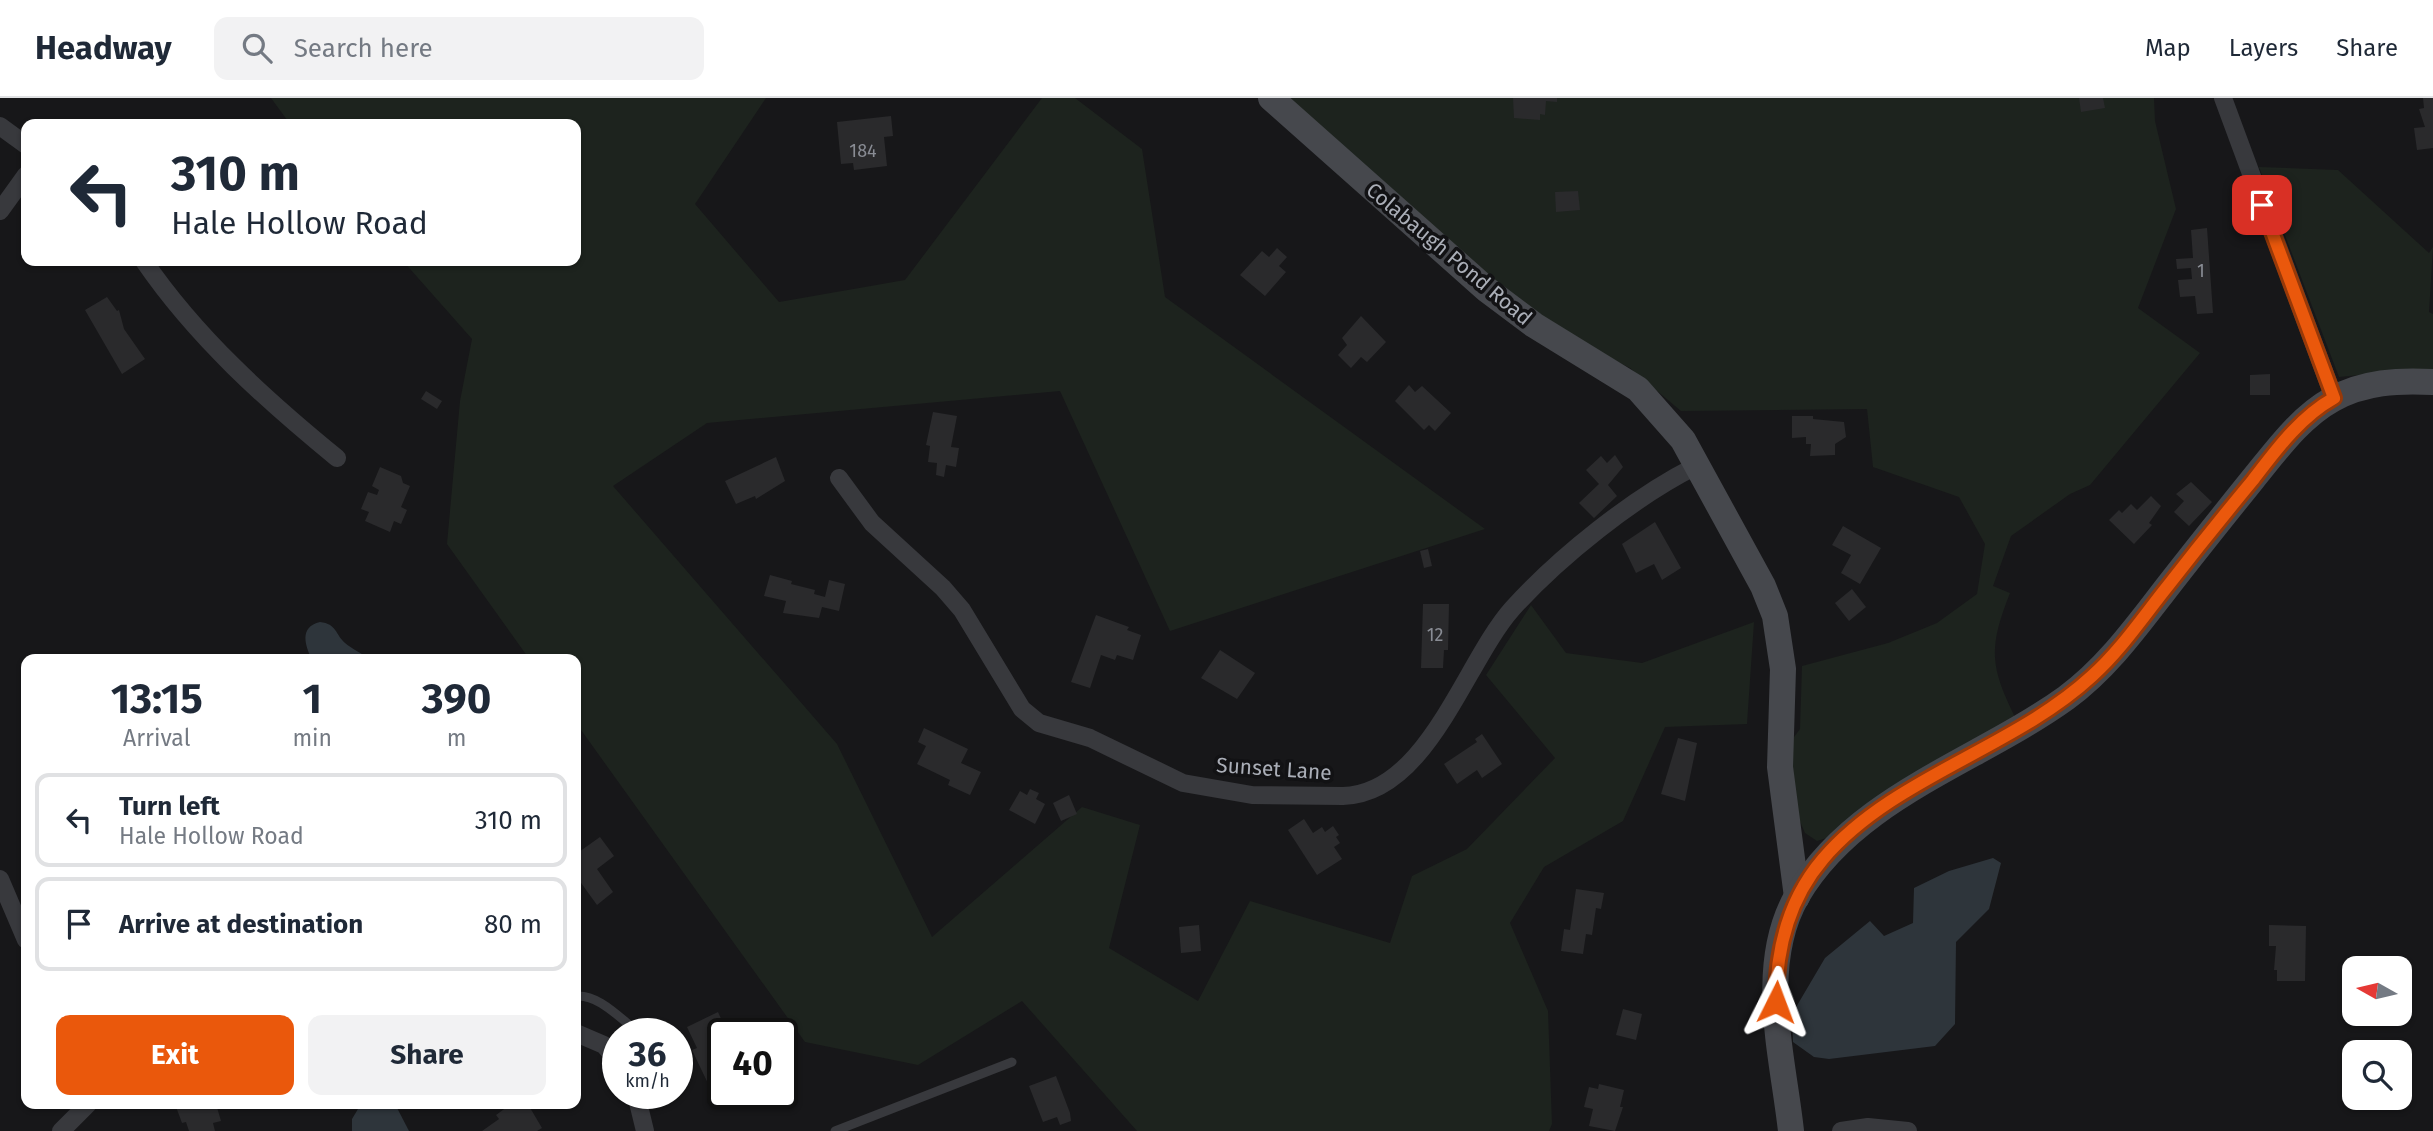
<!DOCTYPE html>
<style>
:root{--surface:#fff;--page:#f2f2f3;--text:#1f2937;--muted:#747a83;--line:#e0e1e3;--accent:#ea580c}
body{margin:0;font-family:"Fira Sans",sans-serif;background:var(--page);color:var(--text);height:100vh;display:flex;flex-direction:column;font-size:26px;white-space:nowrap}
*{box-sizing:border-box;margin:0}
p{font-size:23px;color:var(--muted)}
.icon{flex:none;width:38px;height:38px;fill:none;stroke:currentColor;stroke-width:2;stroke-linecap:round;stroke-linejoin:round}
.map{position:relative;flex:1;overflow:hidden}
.drawer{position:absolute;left:21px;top:556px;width:560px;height:455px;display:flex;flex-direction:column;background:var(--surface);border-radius:14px;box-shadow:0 2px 5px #0004}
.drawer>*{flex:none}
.top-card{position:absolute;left:21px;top:21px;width:560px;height:147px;border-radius:14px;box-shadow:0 2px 5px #0004;background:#fff;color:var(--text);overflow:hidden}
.needle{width:46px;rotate:278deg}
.buttons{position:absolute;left:2342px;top:858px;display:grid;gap:14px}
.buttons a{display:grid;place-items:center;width:70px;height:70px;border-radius:14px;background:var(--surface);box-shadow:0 2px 5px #0004;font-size:35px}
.speed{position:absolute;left:602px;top:920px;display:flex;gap:14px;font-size:35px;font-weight:700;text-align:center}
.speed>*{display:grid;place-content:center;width:91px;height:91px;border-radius:50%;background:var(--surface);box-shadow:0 2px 5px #0004;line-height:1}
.speed small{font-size:18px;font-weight:400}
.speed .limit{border:4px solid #111;border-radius:10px;background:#fff;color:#111}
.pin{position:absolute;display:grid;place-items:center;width:60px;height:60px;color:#fff;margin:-30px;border-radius:14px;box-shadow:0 4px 10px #0006}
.me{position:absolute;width:77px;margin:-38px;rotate:3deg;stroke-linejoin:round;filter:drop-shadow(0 0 5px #0008)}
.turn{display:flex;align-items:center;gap:24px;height:147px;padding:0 35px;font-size:32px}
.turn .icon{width:91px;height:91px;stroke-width:2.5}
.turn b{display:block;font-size:49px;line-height:60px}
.eta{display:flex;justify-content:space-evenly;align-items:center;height:119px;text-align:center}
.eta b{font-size:42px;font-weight:700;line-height:49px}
.primary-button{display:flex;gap:14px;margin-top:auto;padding:14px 35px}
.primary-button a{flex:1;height:80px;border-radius:14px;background:var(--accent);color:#fff;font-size:28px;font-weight:700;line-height:80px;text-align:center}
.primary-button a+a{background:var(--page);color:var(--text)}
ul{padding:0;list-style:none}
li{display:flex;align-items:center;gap:21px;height:94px;margin:0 14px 10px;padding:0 21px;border:4px solid var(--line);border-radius:14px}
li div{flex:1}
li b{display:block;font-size:26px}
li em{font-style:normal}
header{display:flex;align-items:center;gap:42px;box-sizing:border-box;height:98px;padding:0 35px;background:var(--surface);border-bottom:2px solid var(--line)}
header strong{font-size:33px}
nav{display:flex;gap:38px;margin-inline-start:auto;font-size:24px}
.search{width:490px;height:63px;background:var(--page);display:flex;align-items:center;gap:18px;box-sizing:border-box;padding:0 24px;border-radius:14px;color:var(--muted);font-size:26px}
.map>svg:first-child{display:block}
.green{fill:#1d231e}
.water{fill:#2e353b}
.building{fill:#2a2a2c}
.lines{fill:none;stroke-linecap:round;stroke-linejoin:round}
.lane{stroke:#38393d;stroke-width:9}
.street{stroke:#38393d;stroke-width:18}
.secondary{stroke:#46484d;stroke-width:26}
.route-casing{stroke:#983908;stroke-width:18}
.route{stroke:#ea580c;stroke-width:12}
.labels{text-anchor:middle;stroke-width:7;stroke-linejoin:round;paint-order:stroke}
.number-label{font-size:18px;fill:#898c94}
.street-label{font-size:21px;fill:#aaaeb7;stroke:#121214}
</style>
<header>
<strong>Headway</strong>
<div class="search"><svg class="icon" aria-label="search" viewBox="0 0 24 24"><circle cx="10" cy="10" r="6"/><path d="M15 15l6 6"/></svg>Search here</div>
<nav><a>Map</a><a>Layers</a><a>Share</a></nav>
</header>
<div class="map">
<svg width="2433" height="1033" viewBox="0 0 2433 1033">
<rect width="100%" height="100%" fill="#171719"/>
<!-- green -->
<g class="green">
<polygon points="271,0 766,0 695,106 779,204 905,182 1042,0 1075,0 1142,51 1165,199 1485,431 1170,533 1060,293 707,325 613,388 837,646 932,839 1082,709 1140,727 1109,850 1198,903 1250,803 1390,845 1412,778 1467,751 1555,660 1486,577 1531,507 1566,555 1642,565 1754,524 1747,626 1665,629 1623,723 1544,769 1510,825 1548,913 1552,1026 1549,1033 1137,1033 1022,903 918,967 805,944 576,625 576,562 530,562 447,446 460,303 472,241 403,163 576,163 576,26 290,26"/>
<path d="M1285 0H2154L2155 23 2176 111 2138 210 2200 255 2090 387 2070 396 2011 438 1993 488 2010 495C1988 551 1990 568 2016 621L1833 738 1817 743 1805 735 1796 714 1791 643 1800 631 1802 568 1888 545 1937 525 1977 496 1985 446 1959 399 1873 369 1867 311 1681 313 1630 270 1575 242 1467 162Z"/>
<polygon points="2259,69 2338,72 2429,155 2433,149 2429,214 2433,216 2433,275 2380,275 2339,279"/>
</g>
<!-- water -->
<g class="water">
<path d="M320 524C337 526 335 536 345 545 352 551 363 556 371 562H312C305 547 299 529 320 524Z"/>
<polygon points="1993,760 2001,765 1989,811 1956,844 1955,926 1935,948 1829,961 1814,959 1793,944 1792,916 1825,860 1870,823 1884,838 1913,825 1914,790 1949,773"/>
<polygon points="361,1006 395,1006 409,1033 352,1033 352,1021"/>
</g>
<!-- building -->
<g class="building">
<polygon points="1513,0 1557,0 1557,4 1546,3 1545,17 1540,16 1540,22 1514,20"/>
<polygon points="2079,0 2103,0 2105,10 2081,14"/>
<polygon points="2423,0 2433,0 2433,50 2417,52 2414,30 2425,29 2419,11 2424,10"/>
<polygon points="891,18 893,38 884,39 887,68 854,72 853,65 841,66 837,24"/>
<polygon points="1578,93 1580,112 1556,114 1555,94"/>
<polygon points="2207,130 2213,215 2197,216 2195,198 2180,199 2178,182 2192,181 2191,170 2177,171 2176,161 2193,160 2191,132"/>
<polygon points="1277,150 1287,159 1279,168 1286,174 1265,198 1240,177 1262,153 1269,159"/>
<polygon points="107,199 117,213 119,212 124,231 145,261 122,276 85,212"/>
<polygon points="1361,218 1386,244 1367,264 1361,259 1351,270 1338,257 1347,247 1342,240"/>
<polygon points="2270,276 2270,297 2250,297 2250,277"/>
<polygon points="1409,287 1415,294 1422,288 1451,315 1435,333 1429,327 1424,332 1395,303"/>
<polygon points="426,293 442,303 437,311 421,301"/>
<polygon points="933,314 957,318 951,349 959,350 956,369 946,367 944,379 936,377 937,365 928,364 930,348 926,347"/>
<polygon points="1792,318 1813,318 1813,321 1844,324 1846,339 1835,346 1835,357 1810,358 1811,346 1806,346 1806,339 1792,340"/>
<polygon points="1615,357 1623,369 1608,387 1617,398 1594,420 1579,405 1599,386 1586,372 1601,358 1607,365"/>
<polygon points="776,359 785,383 756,401 755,398 736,406 725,383"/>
<polygon points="380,369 401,378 403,385 410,388 401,409 407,412 401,426 394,423 390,434 365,423 369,414 361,411 368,394 377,397 379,392 372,388"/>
<polygon points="2191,384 2212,404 2189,428 2174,414 2184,403 2176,396"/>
<polygon points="2151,398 2161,408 2149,425 2152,427 2134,446 2109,422 2119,412 2122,415 2131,406 2137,412"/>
<polygon points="1655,424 1681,470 1662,482 1654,466 1636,475 1622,446"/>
<polygon points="1843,428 1881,450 1860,486 1841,475 1851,457 1832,447"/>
<polygon points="1428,451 1432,468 1424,470 1420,453"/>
<polygon points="770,477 792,483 791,486 815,492 814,496 825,499 829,482 845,486 839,513 822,509 819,520 783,515 786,503 764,498"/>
<polygon points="1852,491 1866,509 1849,523 1835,505"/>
<polygon points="1423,506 1449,506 1448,552 1444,552 1443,570 1421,570"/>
<polygon points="1096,517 1129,529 1127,532 1141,537 1133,562 1117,557 1115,562 1101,557 1090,590 1071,584"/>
<polygon points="1220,552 1255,575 1237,601 1201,580"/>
<polygon points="924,630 968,651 961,665 981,674 970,697 948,687 950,682 917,666 926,648 918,644"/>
<polygon points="1482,636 1502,666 1482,680 1477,672 1457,686 1444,666 1477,644 1475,641"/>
<polygon points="1678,640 1697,645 1685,703 1661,696"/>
<polygon points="1030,691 1039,695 1036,701 1045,706 1035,726 1009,712 1020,693 1027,697"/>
<polygon points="1069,697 1077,716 1061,723 1053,705"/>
<polygon points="1304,721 1313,735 1322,729 1325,734 1333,728 1339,737 1336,739 1340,745 1334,749 1342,761 1317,777 1288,732"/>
<polygon points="600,739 614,758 597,771 613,794 597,807 576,778 576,756"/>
<polygon points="1576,791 1604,795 1601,811 1596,810 1592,837 1586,836 1583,856 1561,853 1564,831 1570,832"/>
<polygon points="1199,827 1201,853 1181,855 1179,829"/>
<polygon points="2269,827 2306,828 2305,883 2277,883 2277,872 2274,872 2276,848 2269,848"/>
<polygon points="1623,911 1642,916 1636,942 1616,937"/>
<polygon points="718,914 728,936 723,936 723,991 713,996 692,952 697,950 687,929"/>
<polygon points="1056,978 1070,1015 1071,1023 1060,1027 1057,1019 1043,1024 1029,988"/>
<polygon points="1599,986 1624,992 1620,1009 1623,1009 1615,1033 1589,1028 1593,1011 1584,1009 1589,989 1598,991"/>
<polygon points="175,1006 216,1006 221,1023 213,1025 215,1033 189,1033 186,1024 182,1025"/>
<polygon points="511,1006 529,1008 542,1030 537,1033 482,1033 499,1021 496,1017"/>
</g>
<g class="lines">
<!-- lane -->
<g class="lane">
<path d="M576 898C600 896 622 923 641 936"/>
<polyline points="677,950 684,948"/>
<polyline points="835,1033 1012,964"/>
</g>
<!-- street -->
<g class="street">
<polyline points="2223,0 2334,300"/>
<polyline points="0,28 26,47"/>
<polyline points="0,113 26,77"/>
<path d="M144 163C196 239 266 302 337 360"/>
<path d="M839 380 872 425 943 490 962 512 1022 611 1039 625 1090 640 1183 685 1252 697 1343 698C1427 696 1465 564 1512 511 1559 459 1634 399 1696 368"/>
<polyline points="0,781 26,842"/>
<polyline points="576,935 604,947 618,963"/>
<polyline points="636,996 645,1033"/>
<polyline points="61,1033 88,1006"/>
<polyline points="1841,1033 1868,1029 1908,1033"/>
</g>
<!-- secondary -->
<g class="secondary">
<polyline points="1271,0 1486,191 1534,227 1638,291 1683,342 1763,488 1775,518 1783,571 1780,669 1797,799"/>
<path d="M1791 1033C1783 959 1757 868 1797 798 1855 699 1977 664 2066 600 2107 570 2137 528 2168 488 2196 452 2224 417 2253 381 2276 353 2300 319 2333 301 2364 284 2398 282 2433 284"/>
</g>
</g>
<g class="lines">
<defs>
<path id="route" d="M1776 904C1776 851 1788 802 1823 761 1893 679 2013 651 2092 578 2121 552 2143 519 2167 489 2195 453 2224 417 2253 382 2276 352 2300 319 2334 300L2262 107"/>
</defs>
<!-- route casing -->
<use href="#route" class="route-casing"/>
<!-- route -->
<use href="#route" class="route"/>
</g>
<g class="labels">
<!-- number labels -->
<g class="number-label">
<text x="863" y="59">184</text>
<text x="2201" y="179">1</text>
<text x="1435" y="543">12</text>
</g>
<!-- street labels -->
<g class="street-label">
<text transform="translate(1449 156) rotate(40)" y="7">Colabaugh Pond Road</text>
<text transform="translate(1274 671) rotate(4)" y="7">Sunset Lane</text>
</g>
</g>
</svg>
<div class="buttons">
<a><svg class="needle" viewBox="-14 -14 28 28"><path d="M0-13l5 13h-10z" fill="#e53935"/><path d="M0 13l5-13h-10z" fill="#747a83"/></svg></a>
<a><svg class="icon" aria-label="search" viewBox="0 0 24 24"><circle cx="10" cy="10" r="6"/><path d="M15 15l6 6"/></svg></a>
</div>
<div class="speed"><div>36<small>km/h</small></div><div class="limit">40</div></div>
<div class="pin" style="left:2262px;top:107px;background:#d93025"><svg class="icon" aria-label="arrive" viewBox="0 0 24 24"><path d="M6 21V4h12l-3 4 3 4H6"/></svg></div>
<svg class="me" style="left:1776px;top:904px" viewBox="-20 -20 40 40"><path d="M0-17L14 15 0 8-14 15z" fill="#ea580c" stroke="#fff" stroke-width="4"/></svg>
<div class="top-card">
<div class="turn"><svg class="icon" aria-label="left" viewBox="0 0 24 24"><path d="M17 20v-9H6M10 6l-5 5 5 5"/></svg><div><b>310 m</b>Hale Hollow Road</div></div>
</div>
<section class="drawer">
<div class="eta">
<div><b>13:15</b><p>Arrival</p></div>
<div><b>1</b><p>min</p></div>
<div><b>390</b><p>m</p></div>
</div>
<ul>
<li><svg class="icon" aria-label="left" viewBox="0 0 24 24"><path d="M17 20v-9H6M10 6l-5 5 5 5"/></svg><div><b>Turn left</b><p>Hale Hollow Road</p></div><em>310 m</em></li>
<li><svg class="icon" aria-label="arrive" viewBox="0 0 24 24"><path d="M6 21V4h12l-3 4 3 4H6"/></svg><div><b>Arrive at destination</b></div><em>80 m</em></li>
</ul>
<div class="primary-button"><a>Exit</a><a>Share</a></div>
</section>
</div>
